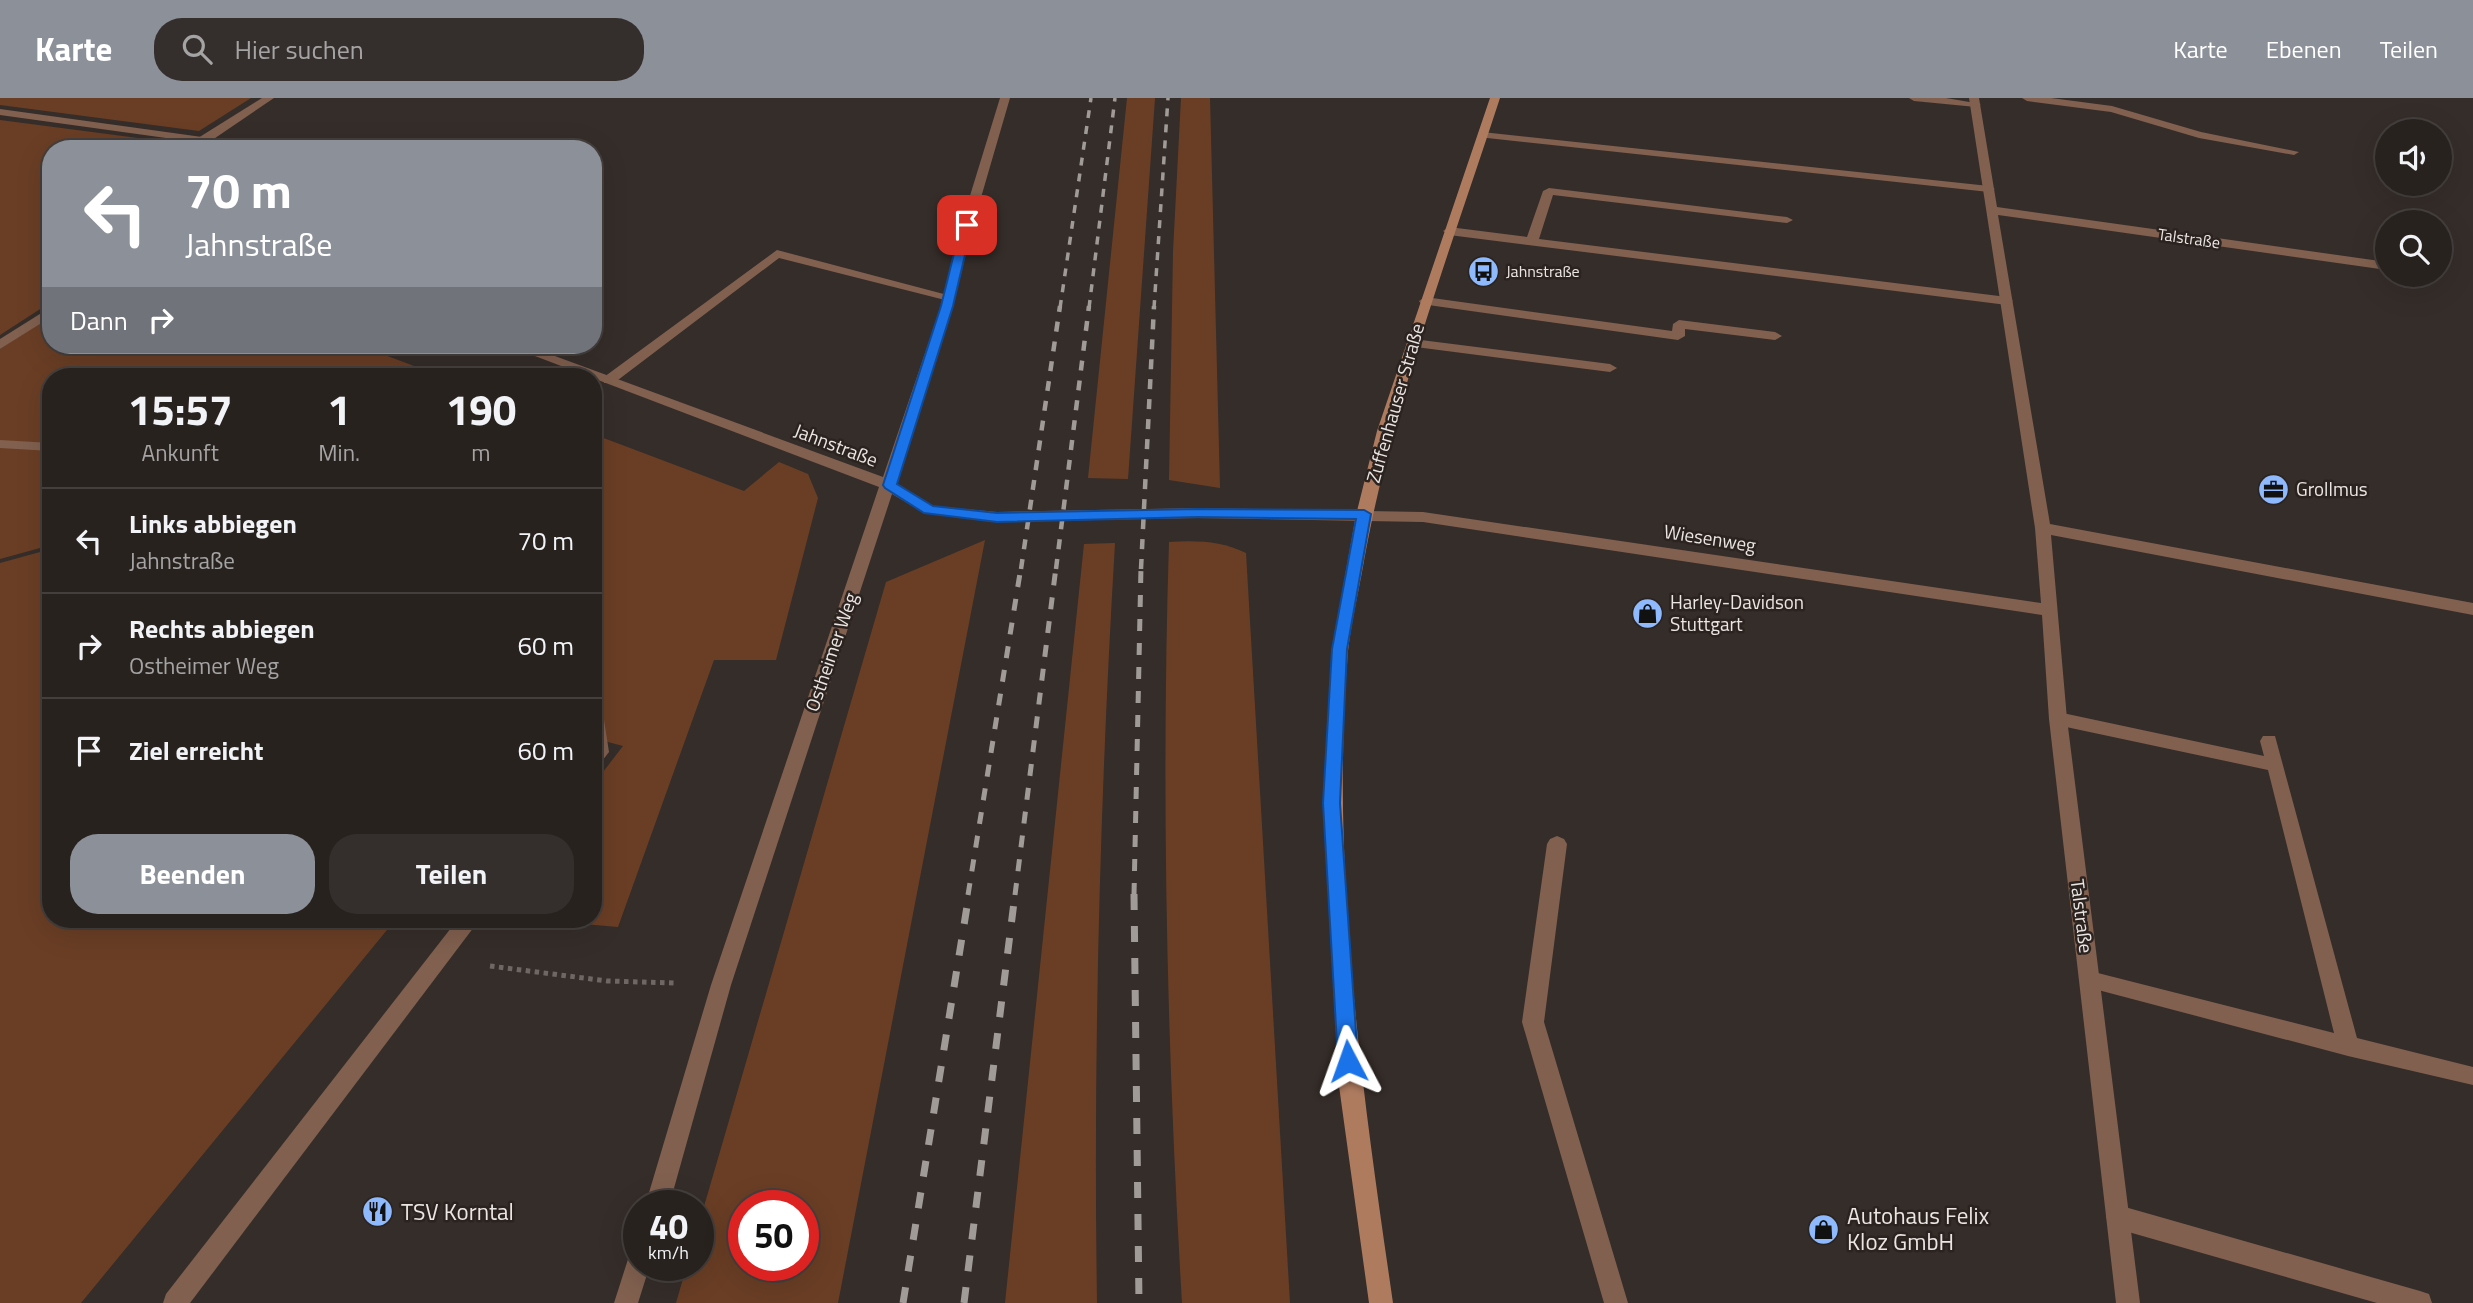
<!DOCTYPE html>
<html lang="de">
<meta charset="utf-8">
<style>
:root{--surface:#28221f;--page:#342f2c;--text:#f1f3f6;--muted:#a5a4a4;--line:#443f3d;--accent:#8c9099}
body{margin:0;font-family:"Titillium Web",sans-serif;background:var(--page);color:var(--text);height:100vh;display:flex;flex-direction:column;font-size:26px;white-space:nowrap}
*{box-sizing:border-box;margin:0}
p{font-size:23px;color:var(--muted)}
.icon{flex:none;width:38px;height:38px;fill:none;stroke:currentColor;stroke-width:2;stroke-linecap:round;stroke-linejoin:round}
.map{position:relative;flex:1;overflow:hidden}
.panel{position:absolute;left:42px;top:270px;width:560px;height:560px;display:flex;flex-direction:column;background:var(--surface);border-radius:28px;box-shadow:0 7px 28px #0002,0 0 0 2px var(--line)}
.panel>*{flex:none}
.banner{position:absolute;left:42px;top:42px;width:560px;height:214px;border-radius:28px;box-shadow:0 7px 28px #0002,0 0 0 2px var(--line);background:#8c9099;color:#fff;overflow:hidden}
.tools{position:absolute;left:2375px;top:21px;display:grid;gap:14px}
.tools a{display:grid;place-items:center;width:77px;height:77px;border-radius:50%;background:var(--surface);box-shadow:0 7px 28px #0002,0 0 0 2px var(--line);font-size:35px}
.speed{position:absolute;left:623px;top:1092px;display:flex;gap:14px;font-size:35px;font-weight:700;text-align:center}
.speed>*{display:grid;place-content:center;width:91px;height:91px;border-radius:50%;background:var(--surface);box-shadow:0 7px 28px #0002,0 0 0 2px var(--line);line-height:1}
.speed small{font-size:18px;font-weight:400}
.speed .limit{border:10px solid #d22;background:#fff;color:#111}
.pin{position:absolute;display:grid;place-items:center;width:60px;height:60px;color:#fff;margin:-30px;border-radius:14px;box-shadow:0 4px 10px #0006}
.me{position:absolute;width:77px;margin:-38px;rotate:356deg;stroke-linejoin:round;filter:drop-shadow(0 0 5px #0008)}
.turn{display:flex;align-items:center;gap:24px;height:147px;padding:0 28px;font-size:32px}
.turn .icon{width:91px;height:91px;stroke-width:2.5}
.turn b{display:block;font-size:49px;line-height:60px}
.then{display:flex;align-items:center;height:66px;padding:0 28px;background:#0003;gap:14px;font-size:26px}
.eta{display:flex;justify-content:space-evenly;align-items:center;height:119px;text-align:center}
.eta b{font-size:42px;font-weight:700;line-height:49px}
.action{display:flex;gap:14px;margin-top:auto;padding:14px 28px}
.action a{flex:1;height:80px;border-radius:28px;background:var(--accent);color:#fff;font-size:28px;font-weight:700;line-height:80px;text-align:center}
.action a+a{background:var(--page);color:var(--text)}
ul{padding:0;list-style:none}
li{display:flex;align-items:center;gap:21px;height:105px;padding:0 28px;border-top:2px solid var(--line)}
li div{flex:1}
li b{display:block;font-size:26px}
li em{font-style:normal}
header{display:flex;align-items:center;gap:42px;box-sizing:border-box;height:98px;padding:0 35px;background:var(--accent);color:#fff}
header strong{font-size:33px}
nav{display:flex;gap:38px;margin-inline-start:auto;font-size:24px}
.search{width:490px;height:63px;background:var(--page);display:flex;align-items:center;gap:18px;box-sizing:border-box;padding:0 24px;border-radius:28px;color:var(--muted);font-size:26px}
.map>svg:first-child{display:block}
.green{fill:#6a3e25;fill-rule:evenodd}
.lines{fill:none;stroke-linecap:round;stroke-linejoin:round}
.path{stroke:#6e6764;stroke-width:5;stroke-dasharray:4.5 4.5;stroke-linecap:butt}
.lane{fill:#81604f;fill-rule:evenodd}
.street{fill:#81604f;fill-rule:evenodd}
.secondary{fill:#ae7b5f;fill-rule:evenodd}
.rail-far3{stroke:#a19b98;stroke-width:3.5;stroke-dasharray:8 8;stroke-linecap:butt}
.rail-far2{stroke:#a19b98;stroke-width:4.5;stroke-dasharray:10 10;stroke-linecap:butt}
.rail-far1{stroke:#a19b98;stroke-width:5;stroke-dasharray:12 12;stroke-linecap:butt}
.rail{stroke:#a19b98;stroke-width:7;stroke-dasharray:16 16;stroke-linecap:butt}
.route{fill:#1a73e8;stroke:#114b97;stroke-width:2}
.labels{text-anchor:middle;stroke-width:5;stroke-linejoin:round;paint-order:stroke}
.far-street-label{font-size:16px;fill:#ebe5e3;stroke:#2b231f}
.far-poi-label{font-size:16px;fill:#ebe5e3;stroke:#2b231f;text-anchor:start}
.street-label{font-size:19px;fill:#ebe5e3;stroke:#2b231f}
.poi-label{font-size:19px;fill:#ebe5e3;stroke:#2b231f;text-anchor:start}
.near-poi-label{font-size:23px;fill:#ebe5e3;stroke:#2b231f;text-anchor:start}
</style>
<header>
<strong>Karte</strong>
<div class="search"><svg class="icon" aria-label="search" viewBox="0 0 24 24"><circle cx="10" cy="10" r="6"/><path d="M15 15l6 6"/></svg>Hier suchen</div>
<nav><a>Karte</a><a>Ebenen</a><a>Teilen</a></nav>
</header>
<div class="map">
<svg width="2473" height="1205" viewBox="0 0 2473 1205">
<rect width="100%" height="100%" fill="#352d29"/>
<!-- green -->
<g class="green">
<polygon points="0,0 251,0 199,33 0,7"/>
<polygon points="1127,0 1155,0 1128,381 1088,380"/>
<polygon points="1181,0 1210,0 1220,390 1169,382 1173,154"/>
<polygon points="0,22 184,46 179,51 51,51 51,204 0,237"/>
<polygon points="51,218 51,247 358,247 441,278 51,278 51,447 0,461 0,251"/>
<polygon points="593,336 744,393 779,364 808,376 818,400 776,562 714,562 618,829 527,821 593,821 593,687 623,648 593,640"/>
<path d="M985 442 838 1205H676L687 1167H698V1129L886 484ZM744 1108H803V1167H744Z"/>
<path d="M1169 444C1196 442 1222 443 1246 455L1290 1205H1182C1167 952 1161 698 1169 444Z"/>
<path d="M1115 445C1100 698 1093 951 1097 1205H1005L1084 446Z"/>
<polygon points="51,451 51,821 396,821 81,1205 0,1205 0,465"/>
</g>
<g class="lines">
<!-- path -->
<polyline class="path" points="490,868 607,883 676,885"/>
<!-- lane -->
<g class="lane">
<polygon points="1909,0 1946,0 1981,6 1976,9 1914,3"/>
<polygon points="2022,0 2051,0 2112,8 2201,34 2299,54 2294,57 2199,40 2111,14 2027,3"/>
<polygon points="0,11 202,39 207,42 202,45 0,17"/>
<polygon points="1482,34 1989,88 1995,91 1989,94 1478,39 1478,35"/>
<polygon points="1549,90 1787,119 1793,122 1787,125 1553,97 1539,141 2007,199 2013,203 2007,207 1449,137 1443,133 1449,129 1527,139 1543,93"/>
<polygon points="777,152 955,199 949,203 779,160 614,285 604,285 604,279"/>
<polygon points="1425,199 1672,233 1673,226 1679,222 1775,234 1782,238 1775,242 1685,231 1685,238 1678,242 1421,206 1419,203"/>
<polygon points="51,209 51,219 0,251 0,241"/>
<polygon points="1413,241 1610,266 1617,270 1610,274 1408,248 1408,242"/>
<polygon points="0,342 51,345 51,353 0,350"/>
<polygon points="593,603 602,609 609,654 599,667 593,669"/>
<polygon points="2058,614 2264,658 2260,643 2263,638 2275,638 2357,940 2473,969 2473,987 2348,958 2083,888 2080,882 2083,876 2090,873 2334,935 2268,672 2052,626 2049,621 2052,616"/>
<polygon points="1557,738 1564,741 1567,746 1544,924 1628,1205 1604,1205 1522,924 1547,746 1550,741"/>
<polygon points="458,821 480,821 190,1205 163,1205 166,1196"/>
<polygon points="2118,1107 2420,1193 2429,1196 2432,1205 2377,1205 2118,1131 2110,1127 2106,1119 2110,1111"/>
</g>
<!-- street -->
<g class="street">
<polygon points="262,0 274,0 199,51 188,51 198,40"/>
<polygon points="1000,0 1010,0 973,127 953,208 896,385 933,408 997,414 1198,410 1423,414 2041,505 2035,430 1969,0 1979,0 1997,109 2387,164 2387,172 1998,117 2050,426 2473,505 2473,517 2051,437 2067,621 2140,1205 2116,1205 2049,621 2042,517 1423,424 1198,420 997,424 924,415 892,396 731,887 669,1108 645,1108 711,887 879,389 506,247 525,247 883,379 941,208 961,127"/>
<polygon points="639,1152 639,1167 650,1167 638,1205 614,1205 630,1155"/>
</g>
<!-- secondary -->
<path class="secondary" d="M1490 0H1500C1449 156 1390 311 1362 474 1357 500 1351 527 1348 553 1330 769 1362 991 1393 1205H1369L1339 988 1323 705 1332 551 1356 417 1377 333Z"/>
<!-- rail-far3 -->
<g class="rail-far3">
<polyline points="1060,210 1091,0"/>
<polyline points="1089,210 1115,0"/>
<polyline points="1154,210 1168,0"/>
</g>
<!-- rail-far2 -->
<g class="rail-far2">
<polyline points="1021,471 1060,208"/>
<polyline points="1056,471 1089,208"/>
<polyline points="1141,471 1154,208"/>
</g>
<!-- rail-far1 -->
<g class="rail-far1">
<polyline points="968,797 1021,469"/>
<polyline points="1015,797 1056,469"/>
<polyline points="1134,797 1141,469"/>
</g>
<!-- rail -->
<g class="rail">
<polyline points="1134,796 1139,1205"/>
<polyline points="903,1205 969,796"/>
<polyline points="964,1205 1015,796"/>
</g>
</g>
<!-- route -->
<polygon class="route" points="967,124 972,127 953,208 897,386 933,408 997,415 1198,411 1364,412 1371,416 1347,551 1340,705 1358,963 1355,969 1348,972 1341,969 1338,963 1323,705 1332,551 1356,421 1198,419 997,424 924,415 885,390 883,387 941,208 961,127"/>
<!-- icons -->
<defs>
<symbol id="bus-disc" viewBox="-11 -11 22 22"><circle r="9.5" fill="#8eb9fd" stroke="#2b231f"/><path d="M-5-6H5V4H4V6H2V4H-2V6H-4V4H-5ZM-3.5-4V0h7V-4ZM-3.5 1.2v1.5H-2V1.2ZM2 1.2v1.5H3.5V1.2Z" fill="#111"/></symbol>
<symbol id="office-disc" viewBox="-11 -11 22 22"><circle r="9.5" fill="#8eb9fd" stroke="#2b231f"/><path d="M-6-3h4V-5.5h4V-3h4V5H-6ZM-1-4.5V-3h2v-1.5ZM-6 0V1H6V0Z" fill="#111"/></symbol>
<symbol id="shop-disc" viewBox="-11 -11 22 22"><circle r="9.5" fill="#8eb9fd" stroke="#2b231f"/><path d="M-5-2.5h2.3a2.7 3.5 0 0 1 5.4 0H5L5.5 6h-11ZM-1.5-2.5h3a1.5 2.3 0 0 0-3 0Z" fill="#111"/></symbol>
<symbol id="restaurant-disc" viewBox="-11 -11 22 22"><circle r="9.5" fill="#8eb9fd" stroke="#2b231f"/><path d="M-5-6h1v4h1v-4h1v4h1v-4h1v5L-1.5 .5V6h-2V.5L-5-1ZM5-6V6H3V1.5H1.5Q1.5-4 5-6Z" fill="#111"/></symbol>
</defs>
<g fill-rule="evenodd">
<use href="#bus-disc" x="1466" y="156" width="35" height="35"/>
<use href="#office-disc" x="2256" y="374" width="35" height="35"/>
<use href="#shop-disc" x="1630" y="498" width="35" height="35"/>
<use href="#restaurant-disc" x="360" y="1096" width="35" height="35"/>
<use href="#shop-disc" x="1806" y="1114" width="35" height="35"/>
</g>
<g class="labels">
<!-- far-street labels -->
<g class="far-street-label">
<text transform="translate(2189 140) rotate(8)" y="6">Talstraße</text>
</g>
<!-- far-poi labels -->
<g class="far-poi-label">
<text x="1506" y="179">Jahnstraße</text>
</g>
<!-- street labels -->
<g class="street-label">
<text transform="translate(1395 305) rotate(-74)" y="7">Zuffenhauser Straße</text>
<text transform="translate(836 347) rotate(21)" y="7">Jahnstraße</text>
<text transform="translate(1710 440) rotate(9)" y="7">Wiesenweg</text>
<text transform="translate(831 554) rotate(-71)" y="7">Ostheimer Weg</text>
<text transform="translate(2082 818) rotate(83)" y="7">Talstraße</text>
</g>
<!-- poi labels -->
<g class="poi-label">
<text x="2296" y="398">Grollmus</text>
<text x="1670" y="511">Harley-Davidson<tspan x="1670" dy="22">Stuttgart</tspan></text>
</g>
<!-- near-poi labels -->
<g class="near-poi-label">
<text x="401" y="1122">TSV Korntal</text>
<text x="1847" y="1126">Autohaus Felix<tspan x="1847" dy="26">Kloz GmbH</tspan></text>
</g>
</g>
</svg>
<div class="tools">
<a><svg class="icon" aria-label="sound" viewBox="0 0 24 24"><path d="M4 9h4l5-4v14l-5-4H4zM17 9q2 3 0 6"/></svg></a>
<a><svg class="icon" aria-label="search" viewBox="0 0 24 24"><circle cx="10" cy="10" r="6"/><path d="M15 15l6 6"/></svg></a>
</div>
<div class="speed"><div>40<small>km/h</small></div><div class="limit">50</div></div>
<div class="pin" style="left:967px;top:127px;background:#d93025"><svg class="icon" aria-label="arrive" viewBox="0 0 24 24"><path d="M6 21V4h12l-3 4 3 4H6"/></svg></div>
<svg class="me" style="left:1348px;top:963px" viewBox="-20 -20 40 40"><path d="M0-17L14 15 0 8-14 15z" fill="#1a73e8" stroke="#fff" stroke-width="4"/></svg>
<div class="banner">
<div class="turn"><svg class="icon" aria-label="left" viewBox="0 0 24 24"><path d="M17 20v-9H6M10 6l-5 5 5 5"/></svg><div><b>70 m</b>Jahnstraße</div></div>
<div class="then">Dann<svg class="icon" aria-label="right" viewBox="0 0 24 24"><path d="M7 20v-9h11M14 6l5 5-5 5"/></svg></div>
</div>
<section class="panel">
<div class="eta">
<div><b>15:57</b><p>Ankunft</p></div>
<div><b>1</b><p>Min.</p></div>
<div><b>190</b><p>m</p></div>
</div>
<ul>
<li><svg class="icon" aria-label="left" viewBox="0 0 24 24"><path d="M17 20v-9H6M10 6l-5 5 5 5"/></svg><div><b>Links abbiegen</b><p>Jahnstraße</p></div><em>70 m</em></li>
<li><svg class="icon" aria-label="right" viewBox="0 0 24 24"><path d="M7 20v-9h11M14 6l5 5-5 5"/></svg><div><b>Rechts abbiegen</b><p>Ostheimer Weg</p></div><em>60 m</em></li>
<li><svg class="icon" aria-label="arrive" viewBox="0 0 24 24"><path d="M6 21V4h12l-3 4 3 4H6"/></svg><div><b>Ziel erreicht</b></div><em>60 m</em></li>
</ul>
<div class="action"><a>Beenden</a><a>Teilen</a></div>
</section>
</div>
